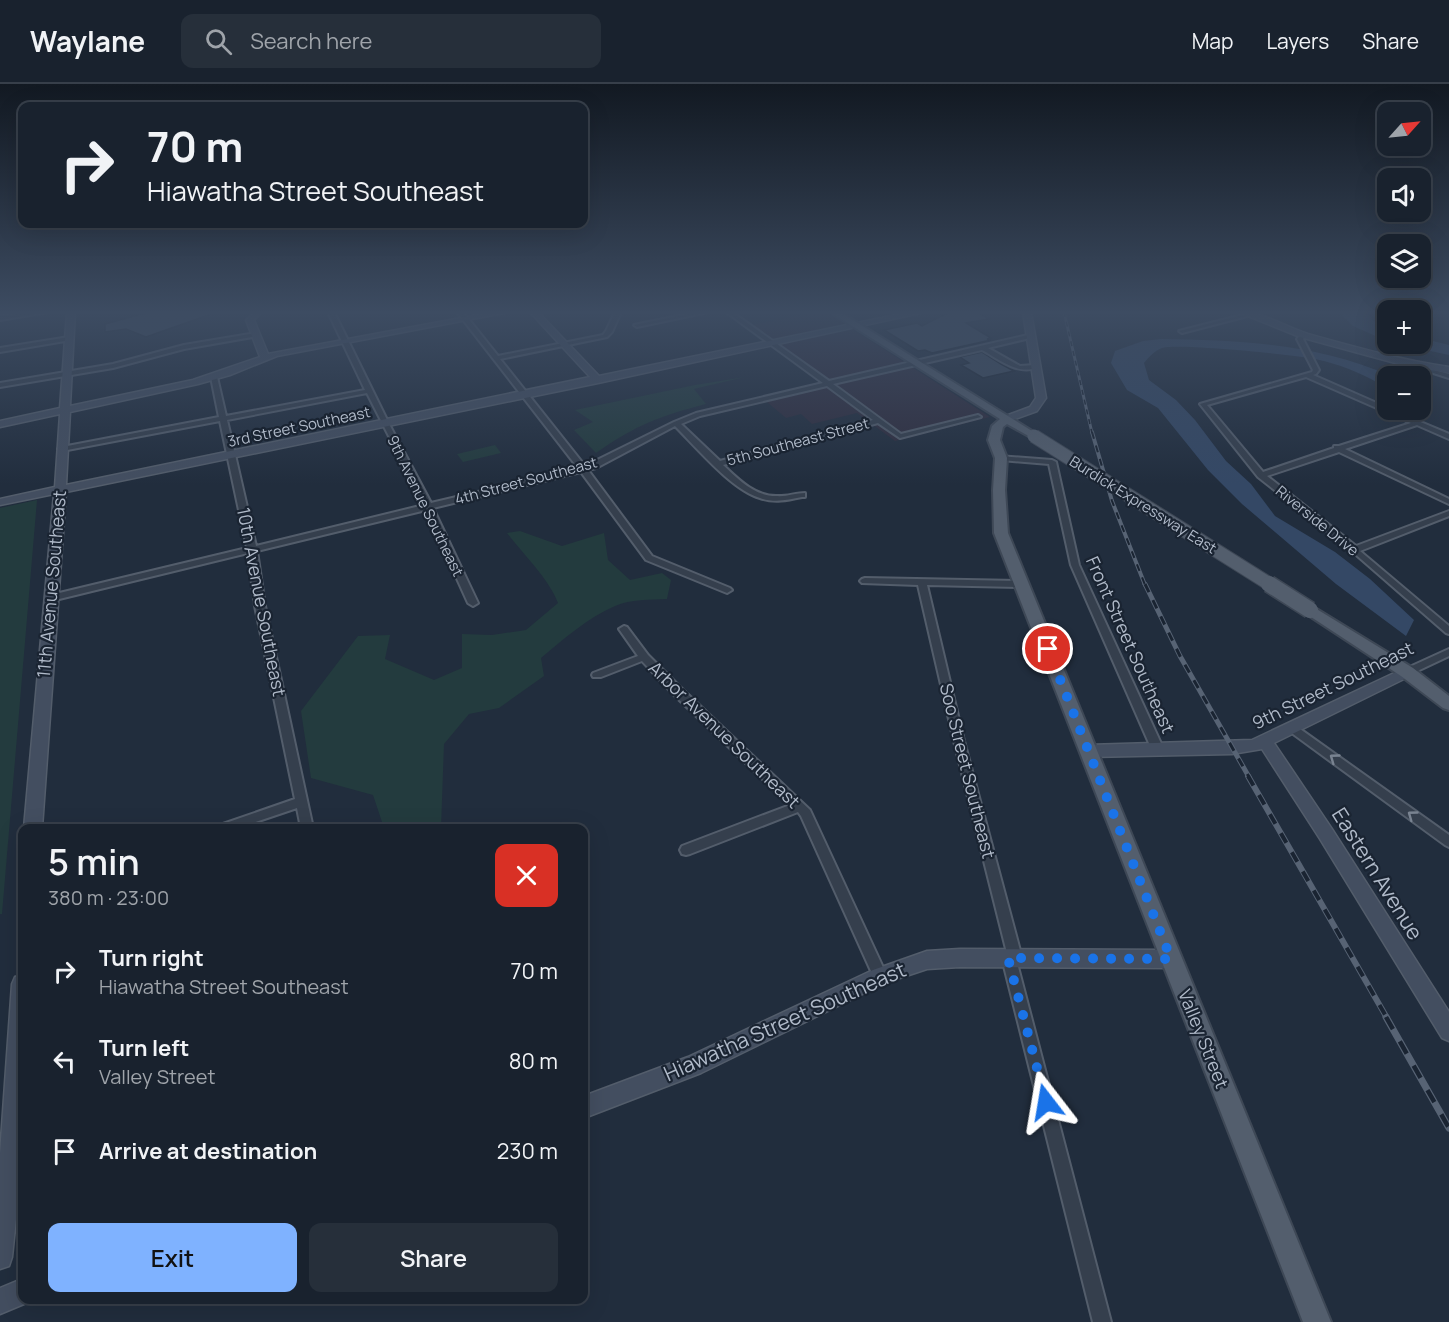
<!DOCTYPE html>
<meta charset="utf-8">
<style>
:root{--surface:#19222e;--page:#262f3a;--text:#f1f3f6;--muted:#9fa4aa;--line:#373f4a;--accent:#7fb2ff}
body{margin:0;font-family:Manrope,sans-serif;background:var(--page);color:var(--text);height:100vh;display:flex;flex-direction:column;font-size:22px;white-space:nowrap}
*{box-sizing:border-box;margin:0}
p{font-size:20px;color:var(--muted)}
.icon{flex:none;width:33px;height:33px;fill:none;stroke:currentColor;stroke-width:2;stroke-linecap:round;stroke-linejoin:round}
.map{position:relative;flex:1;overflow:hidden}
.sheet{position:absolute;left:18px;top:740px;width:570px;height:480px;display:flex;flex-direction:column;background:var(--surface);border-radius:12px;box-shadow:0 6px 24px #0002,0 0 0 2px var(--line)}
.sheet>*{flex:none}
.banner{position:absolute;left:18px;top:18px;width:570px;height:126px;border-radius:12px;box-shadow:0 6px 24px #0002,0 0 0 2px var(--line);background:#19222e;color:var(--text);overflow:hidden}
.needle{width:39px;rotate:63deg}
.controls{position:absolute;left:1377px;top:18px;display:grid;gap:12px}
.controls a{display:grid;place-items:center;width:54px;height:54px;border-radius:12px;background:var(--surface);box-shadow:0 6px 24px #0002,0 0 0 2px var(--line);font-size:30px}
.pin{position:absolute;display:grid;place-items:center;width:51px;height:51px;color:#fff;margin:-26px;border:3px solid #fff;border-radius:50%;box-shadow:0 2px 6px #0007}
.me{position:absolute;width:66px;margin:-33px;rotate:346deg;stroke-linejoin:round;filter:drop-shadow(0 0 4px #0008)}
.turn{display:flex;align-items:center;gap:21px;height:126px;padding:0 30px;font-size:27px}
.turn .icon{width:78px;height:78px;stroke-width:2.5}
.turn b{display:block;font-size:42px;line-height:51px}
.round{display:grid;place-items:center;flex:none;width:63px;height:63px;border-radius:12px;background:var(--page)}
.head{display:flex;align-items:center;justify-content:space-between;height:102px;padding:0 30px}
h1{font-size:36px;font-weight:600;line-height:45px}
.cta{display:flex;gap:12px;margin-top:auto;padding:12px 30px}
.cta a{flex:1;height:69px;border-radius:12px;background:var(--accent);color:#111;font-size:24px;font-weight:600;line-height:69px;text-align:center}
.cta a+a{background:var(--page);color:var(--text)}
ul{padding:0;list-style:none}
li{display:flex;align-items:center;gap:18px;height:90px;padding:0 30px}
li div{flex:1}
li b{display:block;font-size:22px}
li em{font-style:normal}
header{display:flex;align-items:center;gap:36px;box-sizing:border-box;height:84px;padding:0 30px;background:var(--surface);border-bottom:2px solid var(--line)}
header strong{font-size:28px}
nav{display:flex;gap:33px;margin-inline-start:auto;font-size:21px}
.search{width:420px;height:54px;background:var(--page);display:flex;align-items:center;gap:15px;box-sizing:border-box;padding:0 21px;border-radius:12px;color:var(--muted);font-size:22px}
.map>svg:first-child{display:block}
.medical{fill:#2f2d3e}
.green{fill:#233b3e}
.water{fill:#344865}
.building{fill:#3d4b5d;stroke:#1c2634;stroke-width:1.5}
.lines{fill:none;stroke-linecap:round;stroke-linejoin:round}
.street-casing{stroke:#535d6b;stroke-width:4}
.secondary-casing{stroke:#535d6b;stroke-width:3}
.primary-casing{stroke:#3e4856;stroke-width:4}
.street{fill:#353f4d;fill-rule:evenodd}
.secondary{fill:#434e60;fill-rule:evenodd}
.primary{fill:#535e6d;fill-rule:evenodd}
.rail-far4-casing{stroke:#576374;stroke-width:3}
.rail-far3-casing{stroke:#576374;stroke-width:4}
.rail-far2-casing{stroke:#576374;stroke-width:5}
.rail-far1-casing{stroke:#576374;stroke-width:6}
.rail-casing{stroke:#576374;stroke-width:7}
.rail-far4{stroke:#1a2432;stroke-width:1.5;stroke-dasharray:5;stroke-linecap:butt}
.rail-far3{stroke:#1a2432;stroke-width:2;stroke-dasharray:7;stroke-linecap:butt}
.rail-far2{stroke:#1a2432;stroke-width:3;stroke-dasharray:9;stroke-linecap:butt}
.rail-far1{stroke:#1a2432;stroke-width:4;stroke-dasharray:11;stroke-linecap:butt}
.rail{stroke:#1a2432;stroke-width:4.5;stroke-dasharray:14;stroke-linecap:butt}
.primary-bridge-far1-casing{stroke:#3e4856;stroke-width:15;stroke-linecap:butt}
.primary-bridge-casing{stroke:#3e4856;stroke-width:19;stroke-linecap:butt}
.primary-bridge-far1{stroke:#535e6d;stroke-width:13}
.primary-bridge{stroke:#535e6d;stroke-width:16}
.oneway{stroke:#798391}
.route{stroke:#1a73e8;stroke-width:10;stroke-dasharray:0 18}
.labels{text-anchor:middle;stroke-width:4.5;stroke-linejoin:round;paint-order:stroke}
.far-street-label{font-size:15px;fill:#b0bac9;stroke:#1a2432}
.street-label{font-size:18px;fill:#b0bac9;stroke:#1a2432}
.near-street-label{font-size:21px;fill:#b0bac9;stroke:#1a2432}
</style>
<header>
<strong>Waylane</strong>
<div class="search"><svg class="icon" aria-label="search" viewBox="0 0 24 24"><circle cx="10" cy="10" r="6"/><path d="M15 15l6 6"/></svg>Search here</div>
<nav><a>Map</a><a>Layers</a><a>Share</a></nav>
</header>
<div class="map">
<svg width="1449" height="1238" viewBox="0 0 1449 1238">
<rect width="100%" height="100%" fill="#212d3d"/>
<!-- medical -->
<polygon class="medical" points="817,228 826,228 990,333 895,357 857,329 812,340 801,330 786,334 767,318 835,301 752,241"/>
<!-- green -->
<g class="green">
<path d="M745 293 694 305 706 320C660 332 636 341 596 369L574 346 593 338 575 326 695 301Z"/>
<polygon points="495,361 501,369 463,378 457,370"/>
<polygon points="37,416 2,830 0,830 0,424"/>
<path d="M520 447 562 462 604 449 608 476 630 496 662 489 671 496 667 515C650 516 631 515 615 522 587 534 564 555 541 574L544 592 499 624 469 630 444 660 441 744H384L373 711 311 694 301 627 358 552 390 551 385 575 434 596 462 584V550L492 551 526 546 558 519C549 495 523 470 507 449Z"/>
</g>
<!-- water -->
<g class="water">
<polygon points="1343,228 1369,228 1367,230 1376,239 1387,244 1387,257 1353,242 1342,231"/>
<polygon points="1421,254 1449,261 1449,271 1398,260 1420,260"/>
<path d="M1161 255C1239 256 1319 260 1390 292H1388L1387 304C1367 292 1347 283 1324 277 1305 271 1175 259 1162 264 1154 267 1149 273 1144 279L1149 296 1176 316 1195 336 1226 377 1251 400 1275 432 1335 468 1370 495 1414 536 1406 552 1336 500 1242 420 1208 386 1158 324 1127 306 1111 279 1115 267 1143 257Z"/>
</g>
<!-- building -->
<g class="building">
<polygon points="149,228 214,228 214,229 146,253 126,245 105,248 105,240"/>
<polygon points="949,228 977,228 989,235 966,239 991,254 987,255 991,256 932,269 925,266 918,267 884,246 917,239 922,242"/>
<polygon points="982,268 1001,280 1014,287 983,294 961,281 969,279 960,273"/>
</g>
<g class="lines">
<defs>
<g id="street">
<polygon points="34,228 48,228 0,236 0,232"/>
<path d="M328 228H334L389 340 431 419 578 384 457 228H463L498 272 603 251 606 247 615 228H621L612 248 607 253 500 275 585 382 674 338 696 329 823 299 726 228H732L829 297 1028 251 1031 253 1030 254 988 264 1020 282 1035 281 1038 283C1018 292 999 275 982 266L833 300 901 350 978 331 981 333 900 354 878 339 723 381C738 395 754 412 776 412 786 413 795 409 805 409V413H802C788 416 774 419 760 414 732 406 697 364 675 342L596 384 588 386 652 472 730 504 732 506 727 509 646 476 581 388 433 424 478 519 473 522 468 519 426 426 257 467 265 522 313 744H301L297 724 238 744H218L220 741 295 715 255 522 248 469 51 517 46 514 51 511 247 464 220 337 62 367 58 365 62 363 219 333 211 293 214 291 217 293 226 332 365 306ZM827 302 873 336 720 377 681 340 700 332ZM367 309 424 421 256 462 227 336Z"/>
<polygon points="697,228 708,228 637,243 634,241"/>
<polygon points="1254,228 1263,228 1182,249 1179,247"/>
<polygon points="256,249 259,251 258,252 184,265 113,284 0,303 0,299 113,280 184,261"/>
<path d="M1301 250 1306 251 1303 255 1319 286 1316 290 1313 291 1388 324V326H1392L1449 350V355L1417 341 1345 365 1449 415V420L1339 368 1267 392 1356 462 1449 427V432L1360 467 1449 542V550L1446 549 1346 462 1258 393 1200 320 1312 288 1313 286 1297 255ZM1306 293 1411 339 1339 362H1334V364L1263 388 1207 321Z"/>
<polygon points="69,253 72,255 71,256 0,268 0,264"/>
<polygon points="1408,279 1449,290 1449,294 1408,281"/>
<polygon points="998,372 1052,376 1056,378 1079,481 1164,666 1162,669 1154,669 1152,666 1071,481 1049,380 1001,376 997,374"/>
<polygon points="865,494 1021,497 1026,500 1021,503 927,501 964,657 1022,874 1020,878 1017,879 1111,1238 1093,1238 1002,874 1004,870 1007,869 954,657 918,501 862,499 860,497 862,495"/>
<polygon points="624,542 627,543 648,571 680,603 810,726 887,892 885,896 880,898 875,896 801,732 798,728 690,770 686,771 682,770 680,766 682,762 790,721 672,609 642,577 601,593 593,593 592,591 593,589 638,572 619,545"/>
<polygon points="1449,565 1449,572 1411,590 1403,590 1402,588 1403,586"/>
<polygon points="1293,640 1449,751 1449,763 1445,761 1289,647 1288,644 1289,641"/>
</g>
<g id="secondary">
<polygon points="67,228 75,228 70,322 193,296 260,273 246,236 254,228 262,228 254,236 268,270 493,228 509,228 277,272 230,291 198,300 70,328 66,401 590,293 530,228 538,228 599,292 910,228 925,228 598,299 66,408 42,744 24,744 54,410 0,421 0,415 55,403 60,330 0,343 0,337 60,324"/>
<polygon points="1023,228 1031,228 1046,314 1037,327 1007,338 1003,337 1003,333 1030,323 1036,314"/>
<path d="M1238 228C1262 227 1286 243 1308 250 1355 263 1401 276 1449 283V289L1410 283 1300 253Z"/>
<polygon points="1407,583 1414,588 1412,591 1274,659 1332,745 1449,928 1449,957 1442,954 1320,755 1262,665 1232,670 1088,673 1082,671 1080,667 1082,663 1088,661 1252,656"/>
<polygon points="960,865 1171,866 1178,869 1181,875 1178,881 1171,884 960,883 927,885 885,899 701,989 584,1034 584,1012 688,973 873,886 927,867"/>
<polygon points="22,891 22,1077 12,1173 9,1182 0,1185 0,1070 12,900 15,893"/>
<polygon points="22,1195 22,1215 32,1215 31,1217 0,1230 0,1204"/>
</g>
<g id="primary">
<polygon points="830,228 840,228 1040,352 1034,355 1007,340 1003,343 1000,356 1007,374 1005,406 1008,449 1331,1238 1303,1238 994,449 993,406 995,374 988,356 992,342 1000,335"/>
<polygon points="1310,521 1413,584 1449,612 1449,626 1443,624 1401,592 1305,529 1303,526 1305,523"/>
</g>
</defs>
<!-- street casing -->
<use href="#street" class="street-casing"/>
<!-- secondary casing -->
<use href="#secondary" class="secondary-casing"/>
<!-- primary casing -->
<use href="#primary" class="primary-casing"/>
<!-- street -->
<use href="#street" class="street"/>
<!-- secondary -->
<use href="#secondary" class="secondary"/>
<!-- primary -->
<use href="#primary" class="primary"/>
<defs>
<polyline id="rail-far4" points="1064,228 1092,349"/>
<polyline id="rail-far3" points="1092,348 1112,417 1145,501"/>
<polyline id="rail-far2" points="1145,500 1180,572 1249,693"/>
<polyline id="rail-far1" points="1248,692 1387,934"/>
<polyline id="rail" points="1386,933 1449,1044"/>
</defs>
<!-- rail-far4 casing -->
<use href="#rail-far4" class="rail-far4-casing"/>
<!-- rail-far3 casing -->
<use href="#rail-far3" class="rail-far3-casing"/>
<!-- rail-far2 casing -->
<use href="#rail-far2" class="rail-far2-casing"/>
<!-- rail-far1 casing -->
<use href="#rail-far1" class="rail-far1-casing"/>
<!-- rail casing -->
<use href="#rail" class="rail-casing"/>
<!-- rail-far4 -->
<use href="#rail-far4" class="rail-far4"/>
<!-- rail-far3 -->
<use href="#rail-far3" class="rail-far3"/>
<!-- rail-far2 -->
<use href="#rail-far2" class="rail-far2"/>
<!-- rail-far1 -->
<use href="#rail-far1" class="rail-far1"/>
<!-- rail -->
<use href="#rail" class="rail"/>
<defs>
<polyline id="primary-bridge-far1" points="1034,352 1271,501"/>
<polyline id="primary-bridge" points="1269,500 1310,526"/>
</defs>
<!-- primary-bridge-far1 casing -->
<use href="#primary-bridge-far1" class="primary-bridge-far1-casing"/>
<!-- primary-bridge casing -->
<use href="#primary-bridge" class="primary-bridge-casing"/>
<!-- primary-bridge-far1 -->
<use href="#primary-bridge-far1" class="primary-bridge-far1"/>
<!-- primary-bridge -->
<use href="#primary-bridge" class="primary-bridge"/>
</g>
<!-- one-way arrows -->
<defs><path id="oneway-chevron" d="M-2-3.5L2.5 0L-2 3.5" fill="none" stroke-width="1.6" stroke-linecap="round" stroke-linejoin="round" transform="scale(1.5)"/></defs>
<g class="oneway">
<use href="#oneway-chevron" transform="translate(1334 674) rotate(-144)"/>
<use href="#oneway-chevron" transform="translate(1412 731) rotate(-144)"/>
</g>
<!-- sky -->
<linearGradient id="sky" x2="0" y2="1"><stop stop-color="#121922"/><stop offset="0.57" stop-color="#3d4c62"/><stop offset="1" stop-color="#3d4c62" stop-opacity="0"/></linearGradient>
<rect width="1449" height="401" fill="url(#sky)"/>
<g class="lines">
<!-- route -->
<polyline class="route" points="1046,1018 1008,874 1171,875 1048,565"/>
</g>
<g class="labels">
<!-- far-street labels -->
<g class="far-street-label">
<text transform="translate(299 343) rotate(-12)" y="5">3rd Street Southeast</text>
<text transform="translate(798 358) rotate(-15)" y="5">5th Southeast Street</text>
<text transform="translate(526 397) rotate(-15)" y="5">4th Street Southeast</text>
<text transform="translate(1143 421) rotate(32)" y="5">Burdick Expressway East</text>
<text transform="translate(425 422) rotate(64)" y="5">9th Avenue Southeast</text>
<text transform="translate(1317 437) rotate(39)" y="5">Riverside Drive</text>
</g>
<!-- street labels -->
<g class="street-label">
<text transform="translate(52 500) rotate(-85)" y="6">11th Avenue Southeast</text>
<text transform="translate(261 518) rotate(79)" y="6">10th Avenue Southeast</text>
<text transform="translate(1130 561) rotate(66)" y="6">Front Street Southeast</text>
<text transform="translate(1333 602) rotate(-26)" y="6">9th Street Southeast</text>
<text transform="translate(724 651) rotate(44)" y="6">Arbor Avenue Southeast</text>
<text transform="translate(967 687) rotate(76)" y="6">Soo Street Southeast</text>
<text transform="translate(1203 955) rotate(68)" y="6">Valley Street</text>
</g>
<!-- near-street labels -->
<g class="near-street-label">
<text transform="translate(1377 790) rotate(58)" y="7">Eastern Avenue</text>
<text transform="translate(785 938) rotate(-24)" y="7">Hiawatha Street Southeast</text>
</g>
</g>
</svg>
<div class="controls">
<a><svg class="needle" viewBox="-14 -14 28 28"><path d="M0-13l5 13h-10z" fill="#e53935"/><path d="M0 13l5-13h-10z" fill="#9fa4aa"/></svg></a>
<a><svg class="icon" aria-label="sound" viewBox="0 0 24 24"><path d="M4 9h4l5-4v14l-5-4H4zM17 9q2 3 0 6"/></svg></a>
<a><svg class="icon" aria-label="layers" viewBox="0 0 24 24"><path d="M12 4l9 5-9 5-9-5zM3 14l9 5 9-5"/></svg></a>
<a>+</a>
<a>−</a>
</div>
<div class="pin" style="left:1048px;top:565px;background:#d93025"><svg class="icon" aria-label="arrive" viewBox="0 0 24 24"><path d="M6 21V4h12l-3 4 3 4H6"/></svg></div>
<svg class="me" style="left:1046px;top:1018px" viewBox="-20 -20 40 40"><path d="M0-17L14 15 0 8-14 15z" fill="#1a73e8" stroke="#fff" stroke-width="4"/></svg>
<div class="banner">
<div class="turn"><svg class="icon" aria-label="right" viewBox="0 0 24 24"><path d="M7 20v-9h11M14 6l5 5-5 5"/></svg><div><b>70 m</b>Hiawatha Street Southeast</div></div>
</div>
<section class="sheet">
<div class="head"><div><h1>5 min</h1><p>380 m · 23:00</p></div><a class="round" style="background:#d93025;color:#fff"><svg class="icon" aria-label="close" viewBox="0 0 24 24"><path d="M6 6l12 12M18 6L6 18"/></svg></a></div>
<ul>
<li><svg class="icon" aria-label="right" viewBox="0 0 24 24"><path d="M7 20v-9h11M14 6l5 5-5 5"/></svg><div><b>Turn right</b><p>Hiawatha Street Southeast</p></div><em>70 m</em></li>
<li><svg class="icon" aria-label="left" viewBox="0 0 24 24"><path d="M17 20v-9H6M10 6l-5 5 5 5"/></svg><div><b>Turn left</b><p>Valley Street</p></div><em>80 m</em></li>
<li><svg class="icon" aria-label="arrive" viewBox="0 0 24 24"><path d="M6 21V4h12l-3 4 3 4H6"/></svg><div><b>Arrive at destination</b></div><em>230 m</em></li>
</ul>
<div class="cta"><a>Exit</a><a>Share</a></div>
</section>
</div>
